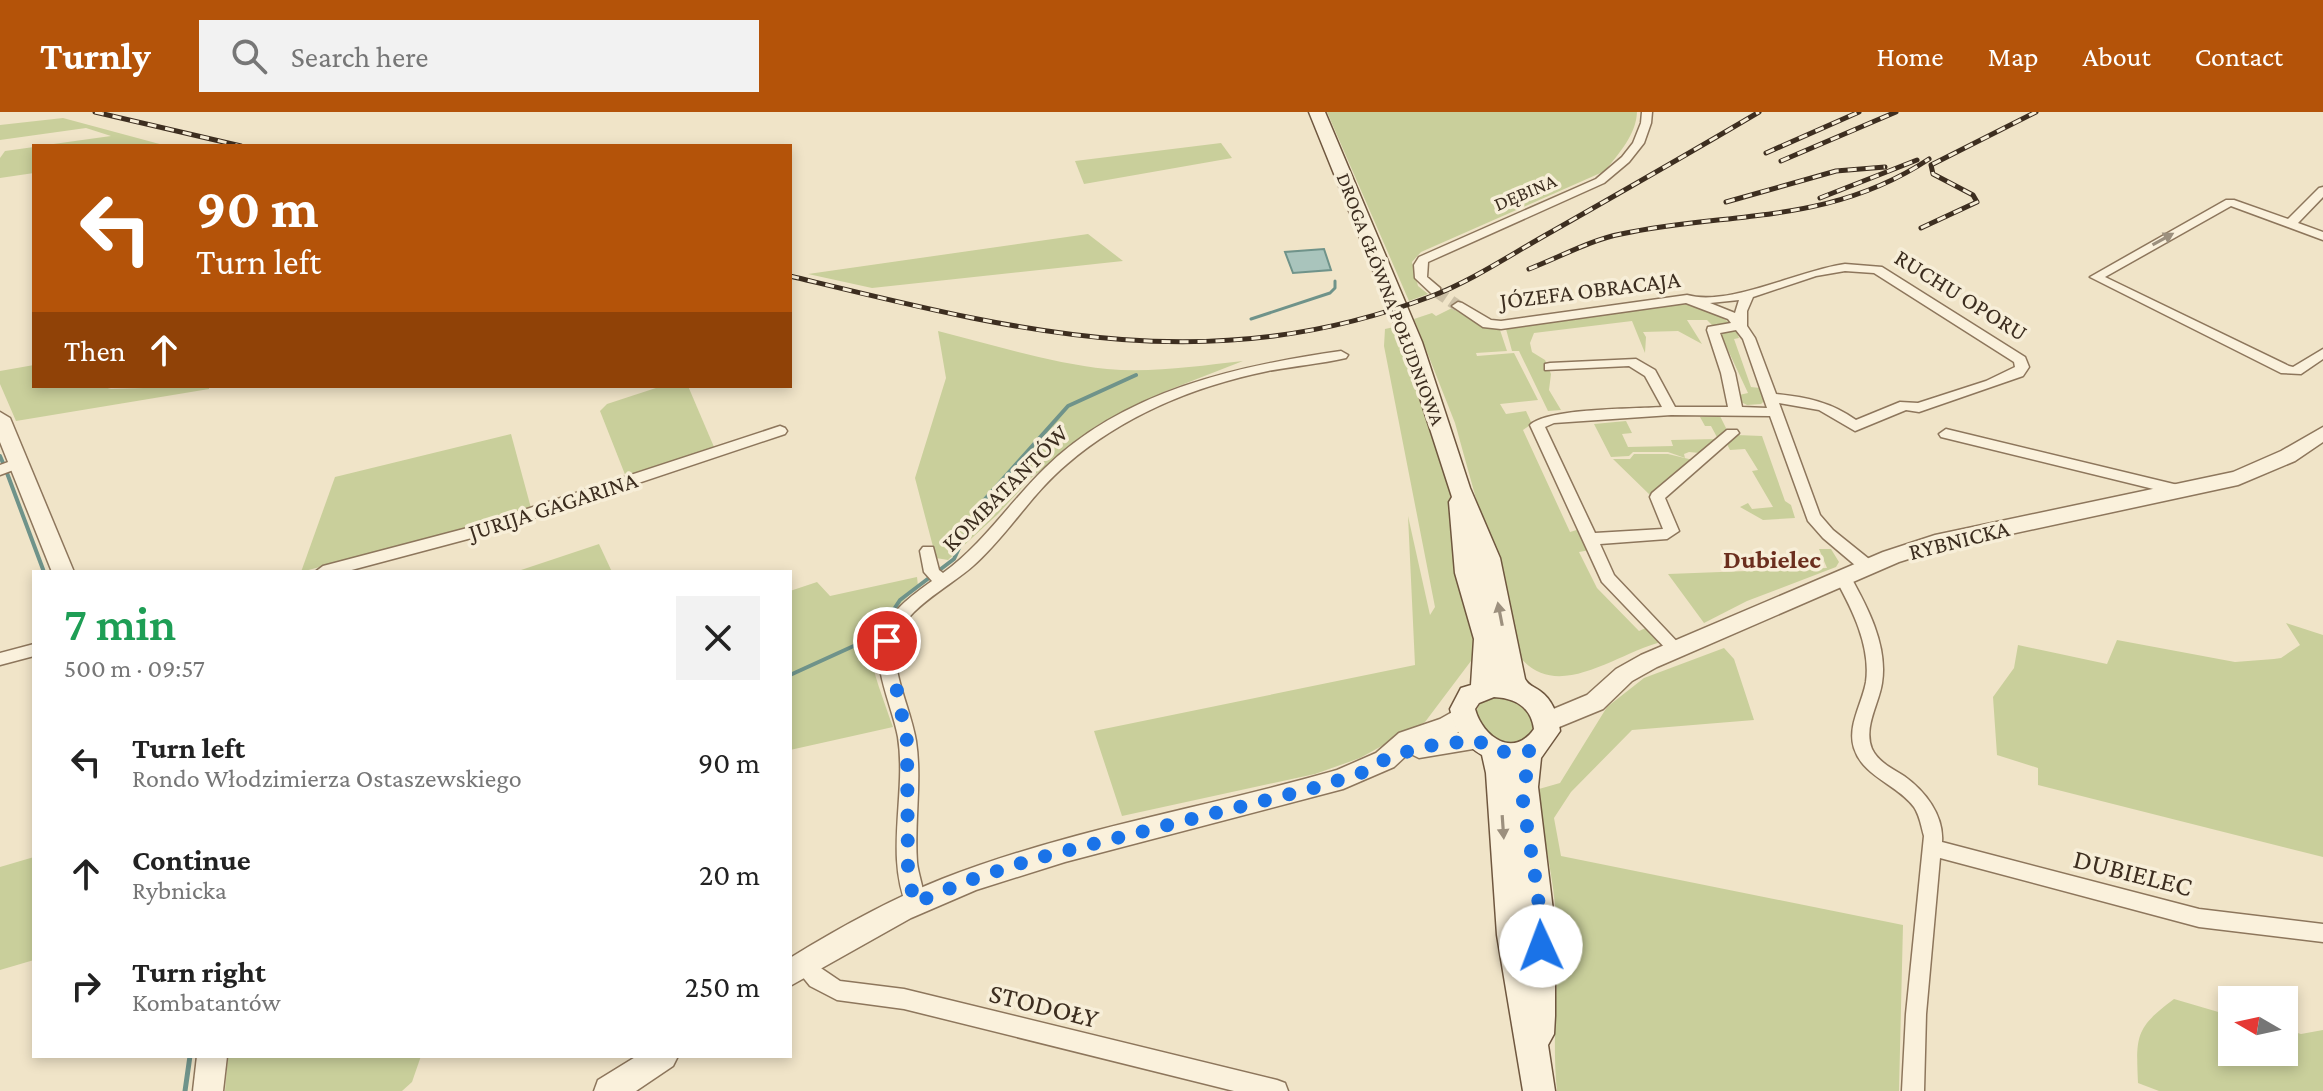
<!DOCTYPE html>
<meta charset="utf-8">
<style>
:root{--surface:#fff;--page:#f2f2f2;--text:#222;--muted:#767676;--accent:#b45309}
body{margin:0;font-family:"Crimson Pro",serif;background:var(--page);color:var(--text);height:100vh;display:flex;flex-direction:column;font-size:30px;white-space:nowrap}
*{box-sizing:border-box;margin:0}
p{font-size:26px;color:var(--muted)}
.icon{flex:none;width:44px;height:44px;fill:none;stroke:currentColor;stroke-width:2;stroke-linecap:round;stroke-linejoin:round}
.map{position:relative;flex:1;overflow:hidden}
.details{position:absolute;left:32px;top:458px;width:760px;height:488px;display:flex;flex-direction:column;background:var(--surface);border-radius:0px;box-shadow:0 4px 12px #0003}
.details>*{flex:none}
.guide{position:absolute;left:32px;top:32px;width:760px;height:244px;border-radius:0px;box-shadow:0 4px 12px #0003;background:#b45309;color:#fff;overflow:hidden}
.needle{width:52px;rotate:279deg}
.fabs{position:absolute;left:2218px;top:874px;display:grid;gap:16px}
.fabs a{display:grid;place-items:center;width:80px;height:80px;border-radius:0px;background:var(--surface);box-shadow:0 4px 12px #0003;font-size:40px}
.pin{position:absolute;display:grid;place-items:center;width:68px;height:68px;color:#fff;margin:-34px;border:4px solid #fff;border-radius:50%;box-shadow:0 2px 8px #0007}
.me{position:absolute;width:88px;margin:-44px;rotate:358deg;stroke-linejoin:round;filter:drop-shadow(0 0 6px #0008)}
.turn{display:flex;align-items:center;gap:28px;height:168px;padding:0 32px;font-size:36px}
.turn .icon{width:104px;height:104px;stroke-width:2.5}
.turn b{display:block;font-size:56px;line-height:68px}
.then{display:flex;align-items:center;height:76px;padding:0 32px;background:#0003;gap:16px;font-size:30px}
.round{display:grid;place-items:center;flex:none;width:84px;height:84px;border-radius:0px;background:var(--page)}
.head{display:flex;align-items:center;justify-content:space-between;height:136px;padding:0 32px}
h1{font-size:48px;font-weight:600;line-height:60px;color:#1e9e55}
ul{padding:0;list-style:none}
li{display:flex;align-items:center;gap:24px;height:112px;padding:0 32px}
li div{flex:1}
li b{display:block;font-size:30px}
li em{font-style:normal}
header{display:flex;align-items:center;gap:48px;box-sizing:border-box;height:112px;padding:0 40px;background:var(--accent);color:#fff}
header strong{font-size:38px}
nav{display:flex;gap:44px;margin-inline-start:auto;font-size:28px}
.search{width:560px;height:72px;background:var(--page);display:flex;align-items:center;gap:20px;box-sizing:border-box;padding:0 28px;border-radius:0px;color:var(--muted);font-size:30px}
.map>svg:first-child{display:block}
.green{fill:#c9cf9b}
.water{fill:#a9c4bc;stroke:#6f938a;stroke-width:2}
.lines{fill:none;stroke-linecap:round;stroke-linejoin:round}
.stream-far2{stroke:#6f938a;stroke-width:3}
.stream-far1{stroke:#6f938a;stroke-width:4}
.stream{stroke:#6f938a;stroke-width:5}
.minor-tunnel{stroke:#ccc0a6;stroke-width:12;stroke-dasharray:12 6;stroke-linecap:butt}
.minor-casing{stroke:#8d765c;stroke-width:3}
.tertiary-casing{stroke:#8d765c;stroke-width:3}
.secondary-casing{stroke:#6f573f;stroke-width:3}
.minor{fill:#faf1dc;fill-rule:evenodd}
.tertiary{fill:#faf1dc;fill-rule:evenodd}
.secondary{fill:#faf1dc;fill-rule:evenodd}
.rail-casing{stroke:#3d2e20;stroke-width:5}
.rail{stroke:#f7eed8;stroke-width:3;stroke-dasharray:9;stroke-linecap:butt}
.oneway{fill:#9c907e}
.route{stroke:#1a73e8;stroke-width:14;stroke-dasharray:0 25.2}
.labels{text-anchor:middle;stroke-width:7;stroke-linejoin:round;paint-order:stroke}
.far-street-label{font-size:20px;fill:#3d2e20;stroke:#f7eed8}
.street-label{font-size:24px;fill:#3d2e20;stroke:#f7eed8}
.neighbourhood-label{font-size:26px;font-weight:bold;fill:#6b2e1e;stroke:#f7eed8}
.near-street-label{font-size:28px;fill:#3d2e20;stroke:#f7eed8}
</style>
<header>
<strong>Turnly</strong>
<div class="search"><svg class="icon" aria-label="search" viewBox="0 0 24 24"><circle cx="10" cy="10" r="6"/><path d="M15 15l6 6"/></svg>Search here</div>
<nav><a>Home</a><a>Map</a><a>About</a><a>Contact</a></nav>
</header>
<div class="map">
<svg width="2323" height="979" viewBox="0 0 2323 979">
<rect width="100%" height="100%" fill="#f0e4c8"/>
<!-- green -->
<g class="green">
<path d="M1327 0H1637C1636 23 1619 41 1605 59L1421 140 1412 150 1418 174 1428 182 1409 189Z"/>
<polygon points="63,6 167,34 39,34 111,24 86,16 0,28 0,13"/>
<polygon points="1221,31 1232,46 1084,72 1075,49"/>
<polygon points="34,35 34,61 0,66 0,46 5,39"/>
<polygon points="1088,122 1123,149 872,176 808,162"/>
<path d="M1675 192C1697 192 1713 199 1730 211L1713 214 1707 208H1687L1702 232 1678 219 1643 220 1646 225 1645 241 1632 209 1534 221 1530 231 1532 240 1545 248 1551 262 1549 278 1561 298 1548 299 1519 239H1512L1506 217Z"/>
<path d="M1452 196 1481 214 1500 218 1507 239 1476 241 1477 244 1514 241 1538 288 1500 292 1506 302 1526 299 1532 312 1523 318 1570 420 1580 417 1590 438 1579 440 1597 476 1639 519 1648 515 1661 530C1617 541 1557 591 1520 545L1455 311 1414 207 1432 201 1436 204Z"/>
<polygon points="1394,215 1420,275 1446,350 1481,531 1474,545 1425,610 1360,646 1315,662 1122,704 1094,619 1415,553 1408,404 1430,503 1435,495 1384,234 1385,217"/>
<polygon points="1735,216 1739,226 1734,227 1751,275 1760,276 1764,289 1761,292 1747,293 1741,290 1739,283 1748,281 1720,221"/>
<path d="M938 219C994 233 1050 251 1107 257 1152 261 1198 254 1243 249L1166 279 1101 311 1031 366 998 402 948 448 936 446 915 366 946 266Z"/>
<polygon points="34,253 34,274 101,274 111,277 209,274 209,277 16,309 0,272 0,259"/>
<polygon points="662,274 688,274 714,335 626,365 600,299 607,292"/>
<polygon points="1720,304 1728,320 1700,341 1689,340 1684,342 1685,346 1668,340 1633,340 1629,344 1611,345 1594,312 1626,309 1632,321 1622,322 1628,335 1673,334 1671,328 1718,327 1711,314 1705,314 1700,305"/>
<polygon points="511,322 531,396 477,413 301,460 335,365"/>
<polygon points="1736,323 1762,324 1785,389 1791,393 1795,406 1763,408 1740,395 1748,391 1752,397 1773,395 1752,359 1758,358 1745,337 1730,338 1727,332"/>
<polygon points="1634,342 1668,342 1693,348 1650,383 1613,347 1630,347"/>
<polygon points="599,432 612,460 515,460"/>
<polygon points="1819,437 1831,437 1839,450 1836,455 1747,489 1704,511 1668,462 1827,456"/>
<path d="M917 465 918 474C856 535 867 538 893 615L790 638V479L817 470 830 484Z"/>
<polygon points="2286,511 2323,523 2323,745 2038,673 2038,656 1997,643 1993,585 2014,556 2018,533 2107,552 2117,528 2235,550 2274,547 2281,546 2300,533"/>
<path d="M1724 536 1734 547 1754 608 1632 618 1571 680 1554 706 1561 744 1903 813 1899 979H1557C1551 921 1560 864 1556 806 1554 763 1541 721 1539 677L1560 671 1607 595 1644 566Z"/>
<path d="M1496 583 1517 586 1536 607 1534 623C1509 638 1496 629 1476 612 1475 593 1479 590 1496 583Z"/>
<polygon points="34,745 34,848 0,858 0,755"/>
<path d="M2174 887 2232 904V940H2284V917L2301 922 2323 918V979H2159L2138 971C2136 924 2135 916 2174 887Z"/>
<polygon points="228,944 421,944 412,970 402,979 225,979"/>
</g>
<!-- water -->
<polygon class="water" points="1324,137 1331,158 1293,161 1285,140"/>
<g class="lines">
<!-- stream-far2 -->
<polyline class="stream-far2" points="1251,207 1330,181 1335,176 1335,169"/>
<!-- stream-far1 -->
<g class="stream-far1">
<polyline points="0,344 3,351"/>
<polyline points="7,361 44,460"/>
<polyline points="790,563 869,527 883,514 900,488 954,447 978,395 1068,294 1136,263"/>
</g>
<!-- stream -->
<polyline class="stream" points="185,979 190,944"/>
<!-- minor-tunnel -->
<polyline class="minor-tunnel" points="1436,179 1458,194"/>
<defs>
<g id="minor">
<polygon points="1642,0 1652,0 1651,11 1644,31 1629,50 1604,71 1428,150 1427,165 1440,176 1440,182 1432,182 1415,166 1414,153 1419,145 1596,67 1622,45 1633,31 1641,11"/>
<polygon points="2323,75 2323,85 2298,111 2323,120 2323,128 2231,94 2105,165 2289,254 2293,255 2323,237 2323,247 2301,262 2281,261 2090,165 2226,88 2234,88 2288,107 2319,76"/>
<path d="M1845 152 1882 155 2025 245 2029 255 2023 264 1919 300 1906 298 1855 319 1819 298 1779 291 1820 403 1833 418 1874 451 1876 455 1868 461 1862 459 1823 426 1808 409 1770 304 1671 303 1554 311 1545 315 1595 421 1663 417 1650 385 1652 381 1727 318H1737L1739 321 1665 386 1679 419 1667 427 1600 432 1614 463 1684 537 1682 541H1670L1602 470 1530 313C1548 296 1633 297 1662 295L1645 264 1629 254 1545 258V252L1550 251 1636 247 1655 258 1675 295H1728L1721 261 1707 218 1708 215 1731 211 1728 207 1686 191 1501 217 1483 215 1452 194 1458 190 1462 191 1491 208 1501 209 1687 183C1729 195 1800 158 1845 152ZM1845 159 1874 161 2014 250 2015 255 1986 269 1918 291 1900 290 1856 308C1831 290 1806 285 1776 282L1755 226 1747 214V199L1753 185 1816 164ZM1739 188 1735 201 1710 191ZM1736 218 1743 227 1767 296 1742 295 1735 261 1720 221Z"/>
<path d="M1341 239 1348 243 1346 246C1320 252 1294 254 1268 259 1195 274 1124 303 1067 352 1031 382 1008 423 973 454 950 475 897 500 895 535 894 567 911 598 916 629 922 669 914 710 917 750 918 764 928 785 922 797L915 800 908 797C884 744 907 681 898 625 893 597 873 556 880 528 886 502 911 484 932 469L924 460 920 439 923 435H933L939 458 943 461C983 432 1010 390 1045 356 1124 279 1236 254 1341 239Z"/>
<polygon points="780,314 785,316 787,319 785,322 483,423 344,460 315,460 323,454 475,414"/>
<polygon points="1946,317 2182,374 2189,379 2182,384 1941,325 1939,322"/>
<polygon points="19,346 26,351 24,354 0,363 0,353"/>
<path d="M1843 460 1849 462C1867 494 1888 533 1882 571 1879 592 1863 615 1872 637 1878 650 1893 657 1904 664 1925 679 1944 703 1942 730L2199 797 2323 812V830L2199 815 1940 746 1926 902 1924 979H1902L1906 902 1924 724C1921 714 1920 704 1914 695 1897 672 1863 665 1854 636 1847 614 1862 592 1866 570 1871 534 1852 497 1835 466Z"/>
<polygon points="34,532 34,544 0,553 0,541"/>
<polygon points="803,844 840,869 904,877 1277,968 1285,971 1288,979 1234,979 904,897 837,888 810,874 793,853 796,846"/>
</g>
<g id="tertiary">
<polygon points="0,300 10,306 74,460 52,460 0,330"/>
<polygon points="2323,315 2323,330 2295,349 2238,373 1937,438 1899,450 1657,555 1632,569 1603,597 1547,620 1539,617 1535,610 1539,603 1587,583 1616,557 1641,543 1883,440 1935,423 2233,360 2281,339"/>
<path d="M1463 594 1471 597 1475 604 1471 611 1457 621 1476 618 1485 621 1488 628 1485 635 1419 646 1409 641 1394 655 1343 677 1065 750 976 778 911 806 790 874V846C839 816 889 788 942 767 1070 717 1206 696 1337 658L1376 641 1399 621 1440 607Z"/>
<polygon points="197,944 227,944 223,979 193,979"/>
<polygon points="637,944 678,944 673,954 636,979 594,979 598,968"/>
</g>
<path id="secondary" d="M1309 0H1325L1422 230 1470 376 1500 446 1525 567C1529 574 1533 574 1540 579 1553 588 1558 604 1560 619L1541 646 1538 675 1555 815V904L1554 922 1548 933 1555 979H1523L1497 823 1486 661 1482 643C1463 632 1455 618 1450 597L1461 576 1471 573 1474 527 1455 461 1449 390 1452 385 1402 230ZM1494 585C1515 586 1531 595 1534 617 1514 646 1483 626 1475 597L1479 591Z"/>
</defs>
<!-- minor casing -->
<use href="#minor" class="minor-casing"/>
<!-- tertiary casing -->
<use href="#tertiary" class="tertiary-casing"/>
<!-- secondary casing -->
<use href="#secondary" class="secondary-casing"/>
<!-- minor -->
<use href="#minor" class="minor"/>
<!-- tertiary -->
<use href="#tertiary" class="tertiary"/>
<!-- secondary -->
<use href="#secondary" class="secondary"/>
<defs>
<g id="rail">
<polyline points="95,0 241,34"/>
<polyline points="1766,41 1859,0"/>
<polyline points="1781,49 1896,0"/>
<polyline points="1820,86 1917,48"/>
<polyline points="1726,90 1836,59 1885,55"/>
<polyline points="1921,116 1977,90 1973,83 1933,62 1931,53 2036,0"/>
<path d="M1529 157C1558 146 1590 128 1621 122 1731 99 1829 113 1929 47"/>
<path d="M790 164C1014 218 1206 270 1432 184 1471 169 1507 145 1544 124 1616 83 1688 42 1759 0"/>
</g>
</defs>
<!-- rail casing -->
<use href="#rail" class="rail-casing"/>
<!-- rail -->
<use href="#rail" class="rail"/>
</g>
<!-- one-way arrows -->
<defs><path id="oneway-solid" d="M-6-.8H1V-3.2L6.5 0L1 3.2V.8H-6Z" transform="scale(2)"/></defs>
<g class="oneway">
<use href="#oneway-solid" transform="translate(2163 127) rotate(-29)"/>
<use href="#oneway-solid" transform="translate(1500 502) rotate(-101)"/>
<use href="#oneway-solid" transform="translate(1503 715) rotate(86)"/>
</g>
<g class="lines">
<!-- route -->
<polyline class="route" points="887,529 907,629 908,764 915,791 970,768 1034,747 1318,675 1361,661 1391,644 1428,634 1476,628 1500,640 1529,639 1523,689 1538,783 1541,834"/>
</g>
<g class="labels">
<!-- far-street labels -->
<g class="far-street-label">
<text transform="translate(1525 80) rotate(-23)" y="7">DĘBINA</text>
<text transform="translate(1391 187) rotate(69)" y="7">DROGA GŁÓWNA POŁUDNIOWA</text>
</g>
<!-- street labels -->
<g class="street-label">
<text transform="translate(1590 178) rotate(-7)" y="8">JÓZEFA OBRACAJA</text>
<text transform="translate(1961 183) rotate(32)" y="8">RUCHU OPORU</text>
<text transform="translate(1005 376) rotate(-45)" y="8">KOMBATANTÓW</text>
<text transform="translate(553 394) rotate(-18)" y="8">JURIJA GAGARINA</text>
<text transform="translate(1959 428) rotate(-14)" y="8">RYBNICKA</text>
</g>
<!-- neighbourhood labels -->
<g class="neighbourhood-label">
<text x="1772" y="456">Dubielec</text>
</g>
<!-- near-street labels -->
<g class="near-street-label">
<text transform="translate(2133 760) rotate(14)" y="10">DUBIELEC</text>
<text transform="translate(1044 893) rotate(14)" y="10">STODOŁY</text>
</g>
</g>
</svg>
<div class="fabs">
<a><svg class="needle" viewBox="-14 -14 28 28"><path d="M0-13l5 13h-10z" fill="#e53935"/><path d="M0 13l5-13h-10z" fill="#767676"/></svg></a>
</div>
<div class="pin" style="left:887px;top:529px;background:#d93025"><svg class="icon" aria-label="arrive" viewBox="0 0 24 24"><path d="M6 21V4h12l-3 4 3 4H6"/></svg></div>
<svg class="me" style="left:1541px;top:834px" viewBox="-20 -20 40 40"><circle r="19" fill="#fff"/><path d="M0-13L10 11 0 6-10 11z" fill="#1a73e8"/></svg>
<div class="guide">
<div class="turn"><svg class="icon" aria-label="left" viewBox="0 0 24 24"><path d="M17 20v-9H6M10 6l-5 5 5 5"/></svg><div><b>90 m</b>Turn left</div></div>
<div class="then">Then<svg class="icon" aria-label="ahead" viewBox="0 0 24 24"><path d="M12 20V5M6 11l6-6 6 6"/></svg></div>
</div>
<section class="details">
<div class="head"><div><h1>7 min</h1><p>500 m · 09:57</p></div><a class="round"><svg class="icon" aria-label="close" viewBox="0 0 24 24"><path d="M6 6l12 12M18 6L6 18"/></svg></a></div>
<ul>
<li><svg class="icon" aria-label="left" viewBox="0 0 24 24"><path d="M17 20v-9H6M10 6l-5 5 5 5"/></svg><div><b>Turn left</b><p>Rondo Włodzimierza Ostaszewskiego</p></div><em>90 m</em></li>
<li><svg class="icon" aria-label="ahead" viewBox="0 0 24 24"><path d="M12 20V5M6 11l6-6 6 6"/></svg><div><b>Continue</b><p>Rybnicka</p></div><em>20 m</em></li>
<li><svg class="icon" aria-label="right" viewBox="0 0 24 24"><path d="M7 20v-9h11M14 6l5 5-5 5"/></svg><div><b>Turn right</b><p>Kombatantów</p></div><em>250 m</em></li>
</ul>
</section>
</div>
